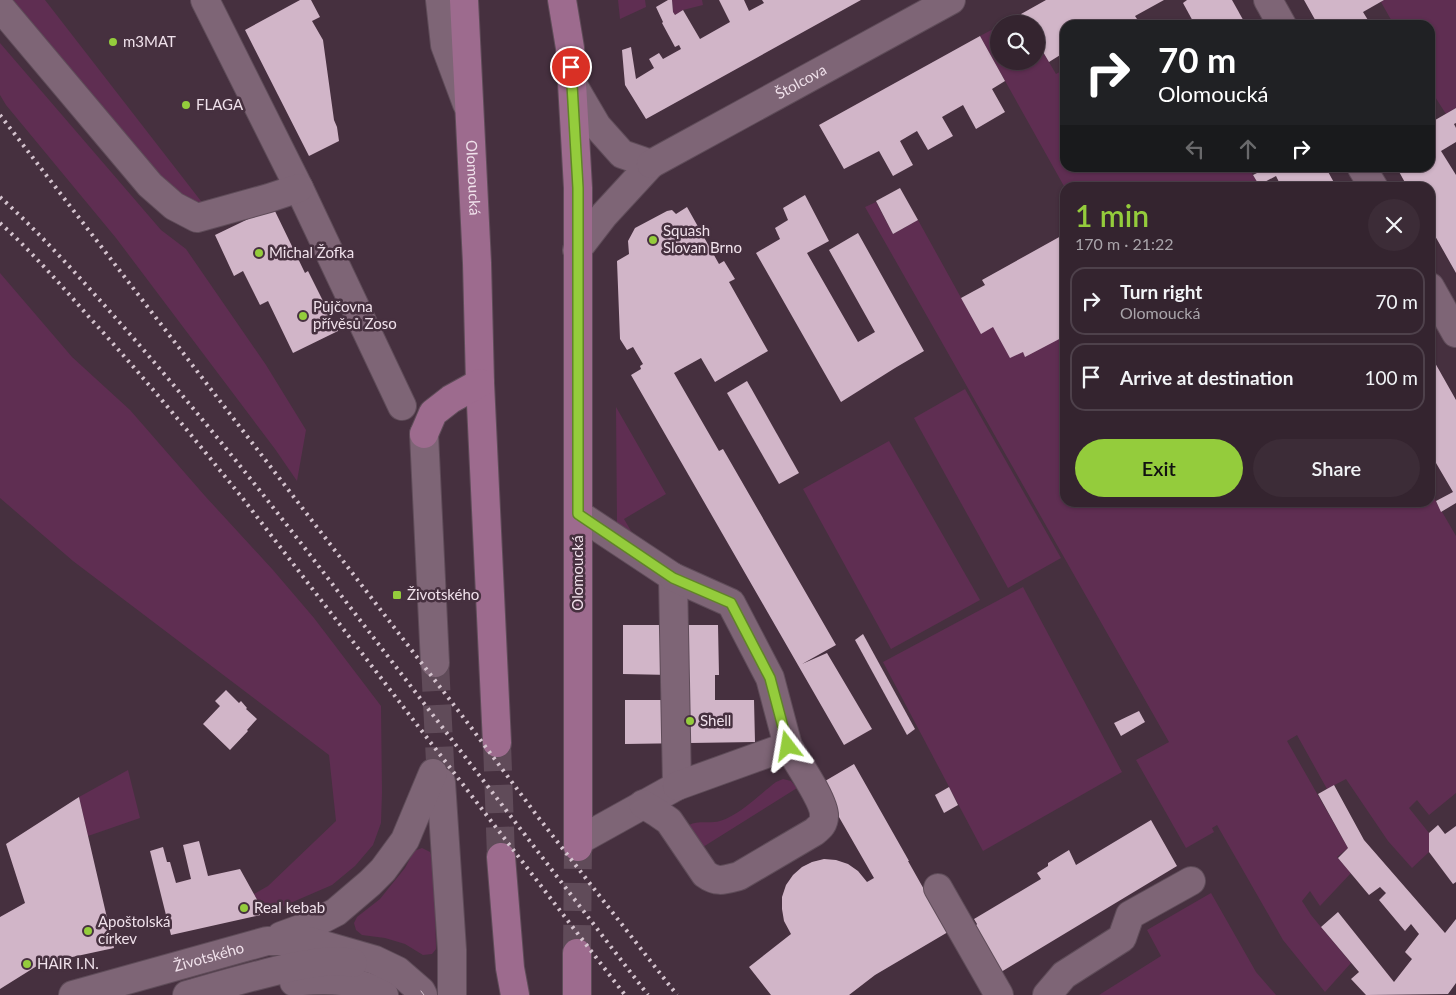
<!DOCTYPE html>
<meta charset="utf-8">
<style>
:root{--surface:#34242f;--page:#3c2c37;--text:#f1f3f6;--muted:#a9a4aa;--line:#4e414b;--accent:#94cc3c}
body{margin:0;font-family:Lato,sans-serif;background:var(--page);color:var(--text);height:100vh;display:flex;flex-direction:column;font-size:19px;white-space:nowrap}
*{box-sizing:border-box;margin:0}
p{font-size:16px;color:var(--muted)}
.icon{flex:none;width:28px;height:28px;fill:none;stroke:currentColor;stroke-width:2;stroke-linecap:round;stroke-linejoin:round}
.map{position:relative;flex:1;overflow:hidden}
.panel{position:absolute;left:1060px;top:182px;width:375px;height:325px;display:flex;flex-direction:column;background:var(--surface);border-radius:15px;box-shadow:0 1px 4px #0004,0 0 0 1px var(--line)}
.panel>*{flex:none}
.banner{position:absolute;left:1060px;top:20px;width:375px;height:152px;border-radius:15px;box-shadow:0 1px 4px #0004,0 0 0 1px var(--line);background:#202124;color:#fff;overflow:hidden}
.tools{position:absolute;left:990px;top:15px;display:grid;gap:10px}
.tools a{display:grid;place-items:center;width:55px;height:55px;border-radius:50%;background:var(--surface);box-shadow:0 1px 4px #0004,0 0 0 1px var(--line);font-size:25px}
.pin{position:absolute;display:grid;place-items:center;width:42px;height:42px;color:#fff;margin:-21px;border:2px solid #fff;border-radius:50%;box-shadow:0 1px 5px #0007}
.me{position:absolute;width:55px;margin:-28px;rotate:346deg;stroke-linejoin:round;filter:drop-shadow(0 0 4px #0008)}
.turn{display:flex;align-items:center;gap:18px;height:105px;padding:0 15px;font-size:22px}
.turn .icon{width:65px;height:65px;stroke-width:2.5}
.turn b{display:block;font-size:35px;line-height:42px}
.lanes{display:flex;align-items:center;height:48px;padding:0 15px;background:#0003;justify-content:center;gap:25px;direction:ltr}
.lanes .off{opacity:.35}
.round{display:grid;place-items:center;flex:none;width:52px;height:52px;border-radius:26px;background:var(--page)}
.summary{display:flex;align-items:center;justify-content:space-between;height:85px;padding:0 15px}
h1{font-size:30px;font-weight:600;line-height:38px;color:var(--accent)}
.primary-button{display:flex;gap:10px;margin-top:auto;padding:10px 15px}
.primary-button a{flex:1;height:58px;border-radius:30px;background:var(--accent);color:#111;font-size:20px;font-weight:600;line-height:58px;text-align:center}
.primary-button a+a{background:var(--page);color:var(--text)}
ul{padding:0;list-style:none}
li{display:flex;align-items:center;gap:15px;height:68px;margin:0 10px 8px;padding:0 5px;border:2px solid var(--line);border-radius:15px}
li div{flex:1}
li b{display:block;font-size:19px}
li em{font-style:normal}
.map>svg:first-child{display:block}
.green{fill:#5f2e52}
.building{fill:#d1b5c8}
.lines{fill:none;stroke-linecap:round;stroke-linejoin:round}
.minor-tunnel{stroke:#604b59;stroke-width:28;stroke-dasharray:28 14;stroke-linecap:butt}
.major-tunnel{stroke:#604b59;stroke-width:28;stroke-dasharray:28 14;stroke-linecap:butt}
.minor-casing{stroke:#5f4c59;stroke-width:30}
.major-casing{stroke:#5f4c59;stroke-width:30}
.minor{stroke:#7e6576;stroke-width:28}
.major{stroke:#9d6b8e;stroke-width:28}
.tram{stroke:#d4c3ce;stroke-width:1}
.rail{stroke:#d4c3ce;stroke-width:4;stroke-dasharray:2.5 5;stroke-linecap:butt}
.route-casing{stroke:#608527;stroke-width:12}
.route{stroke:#94cc3c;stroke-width:9}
.poi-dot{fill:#94cc3c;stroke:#46303f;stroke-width:2}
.labels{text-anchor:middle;stroke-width:5;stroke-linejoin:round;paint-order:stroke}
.poi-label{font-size:15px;fill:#f0e1eb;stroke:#46303f;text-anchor:start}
.street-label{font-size:15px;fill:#f0e1eb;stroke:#46303f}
</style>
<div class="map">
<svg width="1456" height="995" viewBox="0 0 1456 995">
<rect width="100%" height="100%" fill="#46303f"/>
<!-- green -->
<g class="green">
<polygon points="0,0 45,0 204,205 180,199"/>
<polygon points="618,0 645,0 646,7 620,19"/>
<polygon points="672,0 702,0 703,5 683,10 675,15 673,12"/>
<polygon points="1384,0 1456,0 1456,108 1446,114 1430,89 1430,25 1394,25 1381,2"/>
<polygon points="999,26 999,61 1036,61 1036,40 1056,74 1065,69 1065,168 1249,168 1260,187 1065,188 980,36"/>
<polygon points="0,43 161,230 186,249 266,365 306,430 297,481 275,449 116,238 6,105 0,95"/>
<polygon points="876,202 893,234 918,220 980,332 992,325 1022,350 1025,356 1065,335 1065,502 1430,502 1430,491 1456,536 1456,793 1429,815 1417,800 1409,808 1429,833 1429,852 1412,868 1388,841 1346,779 1327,789 1297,735 1287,741 1348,848 1337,857 1351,873 1320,906 1310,891 1302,901 1311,915 1351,963 1325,992 1283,940 1217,825 1212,828 1214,832 1186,848 1136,760 1169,742 865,207"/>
<polygon points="0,273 72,357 130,410 205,496 273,570 314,618 381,706 382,792 381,823 373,845 355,866 332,885 265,914 254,894 268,886 336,821 329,755 73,561 0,498"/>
<polygon points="965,389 1061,558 1008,588 914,418"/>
<polygon points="616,407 666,494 624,519 641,548 617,525"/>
<polygon points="889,441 980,600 891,649 803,489"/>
<polygon points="1023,587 1122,772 983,851 883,662"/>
<polygon points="128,770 140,818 88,836 79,797"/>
<path d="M783 779 791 781 797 788 703 847 690 829 689 825C698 820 710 824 720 821 740 815 760 794 776 782Z"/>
<polygon points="422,848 430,852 434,863 436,949 432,954 423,955 405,944 385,938 362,935 356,930 354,923 357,917 380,899 388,889 405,868 414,851"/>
<polygon points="1211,893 1256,972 1276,995 1099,995 1161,956 1147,930"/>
</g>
<!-- building -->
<g class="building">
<polygon points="300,0 311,0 320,17 312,21 323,40 334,120 337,127 339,141 309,156 245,30"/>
<polygon points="668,0 672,0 673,12 675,15 683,10 700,39 730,22 719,0 744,0 749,11 764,3 762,0 861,0 646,119 625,85 622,50 631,47 636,79 654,68 649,59 659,53 663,59 681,49 679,45 675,47 662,23 663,22 656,7"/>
<polygon points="1046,0 1164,0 1135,16 1137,19 1130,22 1132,25 1065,25 1065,52 1049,62 1036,40 1036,24 1027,24 1021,14"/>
<polygon points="1187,0 1232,0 1246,25 1195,25 1183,3"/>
<polygon points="1304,0 1384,0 1363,12 1371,25 1318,25"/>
<polygon points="980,36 1005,81 992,89 1005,112 976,129 963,105 942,117 953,136 928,150 917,131 900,141 913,165 893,176 879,151 844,169 819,125"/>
<polygon points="1456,108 1456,123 1454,124 1456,128 1456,142 1441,151 1456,175 1456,273 1430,227 1430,188 1408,188 1397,168 1430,168 1430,123"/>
<polygon points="1267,168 1326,168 1337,188 1282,188 1276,176 1259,185 1253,175"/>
<polygon points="900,188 918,220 893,234 876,201"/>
<polygon points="805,195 829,241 807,253 858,342 875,332 829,250 858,233 924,351 895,368 841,402 756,253 780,239 775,228 788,220 783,208"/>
<polygon points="273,207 305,273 308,271 338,331 293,353 268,301 260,305 243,271 234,276 215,235"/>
<polygon points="687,207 719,264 724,261 735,279 729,282 768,351 715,382 701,358 674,373 719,451 723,449 836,645 802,664 827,653 872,729 844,745 631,375 641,369 640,366 643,364 633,347 627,350 620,339 617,261 629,254 628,241 635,228 667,211 672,210 676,214"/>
<polygon points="1061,236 1065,240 1065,336 1025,357 1023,352 1010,358 993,327 981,334 961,298 985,285 982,280"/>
<polygon points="1430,354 1456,400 1456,503 1441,512 1436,501 1453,492 1436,463 1430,467"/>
<polygon points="747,381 799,473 779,484 727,393"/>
<polygon points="623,625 718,625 719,675 715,675 715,700 754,700 755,742 625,744 625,700 671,700 670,675 623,674"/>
<polygon points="863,634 915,729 907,735 855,640"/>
<polygon points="226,690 239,703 241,701 247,708 246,709 257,719 247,730 248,731 230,750 203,724 220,706 215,701"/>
<polygon points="1139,711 1145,722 1121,736 1114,723"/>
<polygon points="854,764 909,861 908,861 948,932 875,975 849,995 771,995 749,967 791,934 784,921 782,909 782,897 786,885 793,875 802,867 812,862 824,859 836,860 848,864 858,871 867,882 874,878 820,784"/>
<polygon points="1334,785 1364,840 1445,933 1456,919 1456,983 1448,994 1366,995 1351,979 1359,972 1321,927 1338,912 1394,982 1412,959 1405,952 1419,934 1411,924 1405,931 1379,900 1386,893 1380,887 1369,895 1338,858 1348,848 1318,794"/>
<polygon points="949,787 958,805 944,813 935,795"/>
<polygon points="79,797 114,948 40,964 0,989 0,917 25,903 6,844"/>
<polygon points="1151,820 1177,866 1001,972 975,927 977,924 974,919 1041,879 1037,873 1048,866 1048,863 1069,850 1076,865"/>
<polygon points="1438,825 1445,834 1456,826 1456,882 1453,884 1429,852 1429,833"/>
<polygon points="199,841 208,876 240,869 265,914 171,935 150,851 163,847 167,862 170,862 176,883 191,879 183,845"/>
</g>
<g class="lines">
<!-- minor-tunnel -->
<polyline class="minor-tunnel" points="435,663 441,782"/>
<!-- major-tunnel -->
<g class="major-tunnel">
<polyline points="497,743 501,857"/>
<polyline points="577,953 578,847"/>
</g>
<defs>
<g id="minor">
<polyline points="205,0 299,188 402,406"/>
<polyline points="440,0 445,45 467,104"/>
<polyline points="1268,0 1282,25"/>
<polyline points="0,7 150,185 174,206 197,218 269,198 299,188"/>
<polyline points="573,85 597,126 622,154 651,164 604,215 577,250"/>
<path id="s1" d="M651 164 951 0"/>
<polyline points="1362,168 1374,188"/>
<polyline points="1430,287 1456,333"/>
<polyline points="424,434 435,663"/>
<polyline points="578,514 673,577 677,786 578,841"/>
<polyline points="673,577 731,603 770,678 788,746 677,786"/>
<polyline points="441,782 452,950 452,995"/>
<path d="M643 804 656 812 669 821 705 874C717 883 724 880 739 876L814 832C820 827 824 824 824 816 825 802 796 760 788 746"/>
<polyline points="938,888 999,995"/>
<polyline points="281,936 311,925 336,912 370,883 383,870 405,840 433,773"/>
<path d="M294 982C323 978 358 979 384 995"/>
<path id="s2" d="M73 995 267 941H309L375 960 398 971 421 991 423 995"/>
<path d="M187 995C222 985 256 975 292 967 312 963 333 959 353 963"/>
<polyline points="1047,995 1064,975 1122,938 1130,915 1191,881"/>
</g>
<g id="major">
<path id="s3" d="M464 0 477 263 480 383 497 743"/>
<polyline points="562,0 570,48 578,188 578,847"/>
<polyline points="424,434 433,413 451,399 480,383"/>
<polyline points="501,857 510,968 515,995"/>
<polyline points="577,995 577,953"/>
</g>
</defs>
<!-- minor casing -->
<use href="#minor" class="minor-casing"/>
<!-- major casing -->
<use href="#major" class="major-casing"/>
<!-- minor -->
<use href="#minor" class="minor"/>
<!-- major -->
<use href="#major" class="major"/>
<!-- tram -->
<polyline class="tram" points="421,991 424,995"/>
<!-- rail -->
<g class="rail">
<polyline points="0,115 470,726 538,817 677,995"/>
<path d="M0 197C43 236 82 280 121 324 194 407 263 493 330 581 436 719 542 857 648 995"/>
<path d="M0 223C32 252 61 285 89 317 143 376 194 438 244 500L625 995"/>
</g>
</g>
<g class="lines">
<defs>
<polyline id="route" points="571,67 578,188 578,514 673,578 731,603 770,678 788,746"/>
</defs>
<!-- route casing -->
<use href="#route" class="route-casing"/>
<!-- route -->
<use href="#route" class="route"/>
</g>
<!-- markers -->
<g class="poi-dot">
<circle cx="113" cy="42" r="5"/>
<circle cx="186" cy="105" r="5"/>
<circle cx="653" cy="240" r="5"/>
<circle cx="259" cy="253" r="5"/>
<circle cx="303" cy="316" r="5"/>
<rect x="392" y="590" width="10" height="10" rx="2.5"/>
<circle cx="690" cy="721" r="5"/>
<circle cx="244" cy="908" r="5"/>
<circle cx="88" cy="931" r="5"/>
<circle cx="27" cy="964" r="5"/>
</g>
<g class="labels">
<!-- poi labels -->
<g class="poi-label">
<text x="123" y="47">m3MAT</text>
<text x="196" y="110">FLAGA</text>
<text x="663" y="236">Squash<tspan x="663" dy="17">Slovan Brno</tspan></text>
<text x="269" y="258">Michal Žofka</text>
<text x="313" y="312">Půjčovna<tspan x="313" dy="17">přívěsů Zoso</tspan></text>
<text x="407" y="600">Životského</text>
<text x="700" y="726">Shell</text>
<text x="254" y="913">Real kebab</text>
<text x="98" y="927">Apoštolská<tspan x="98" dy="17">církev</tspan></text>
<text x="37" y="969">HAIR I.N.</text>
</g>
<!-- street labels -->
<g class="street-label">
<text dy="5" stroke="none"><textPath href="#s1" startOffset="171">Štolcova</textPath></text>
<text dy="5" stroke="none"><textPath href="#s3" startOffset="178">Olomoucká</textPath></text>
<text transform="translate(578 573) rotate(-90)" y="5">Olomoucká</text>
<text dy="5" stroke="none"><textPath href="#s2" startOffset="141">Životského</textPath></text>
</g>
</g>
</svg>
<div class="tools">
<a><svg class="icon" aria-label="search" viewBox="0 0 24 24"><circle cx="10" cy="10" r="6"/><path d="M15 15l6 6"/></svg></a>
</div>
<div class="pin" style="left:571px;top:67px;background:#d93025"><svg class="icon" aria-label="arrive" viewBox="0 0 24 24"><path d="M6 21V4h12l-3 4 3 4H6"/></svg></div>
<svg class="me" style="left:788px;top:746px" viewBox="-20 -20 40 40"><path d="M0-17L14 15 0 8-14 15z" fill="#94cc3c" stroke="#fff" stroke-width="4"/></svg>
<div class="banner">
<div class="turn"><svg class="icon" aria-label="right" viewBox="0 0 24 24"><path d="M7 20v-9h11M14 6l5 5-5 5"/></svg><div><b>70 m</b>Olomoucká</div></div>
<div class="lanes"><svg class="icon off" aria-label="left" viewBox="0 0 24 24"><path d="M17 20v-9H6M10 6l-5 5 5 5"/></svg><svg class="icon off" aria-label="ahead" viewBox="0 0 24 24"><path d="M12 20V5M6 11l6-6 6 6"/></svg><svg class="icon" aria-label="right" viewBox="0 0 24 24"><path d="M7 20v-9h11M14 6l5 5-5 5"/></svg></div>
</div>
<section class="panel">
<div class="summary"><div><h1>1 min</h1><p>170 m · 21:22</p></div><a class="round"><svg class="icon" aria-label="close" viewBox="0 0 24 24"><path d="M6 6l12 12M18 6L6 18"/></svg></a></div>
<ul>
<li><svg class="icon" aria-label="right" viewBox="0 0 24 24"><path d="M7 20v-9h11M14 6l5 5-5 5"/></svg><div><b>Turn right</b><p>Olomoucká</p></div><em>70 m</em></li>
<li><svg class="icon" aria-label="arrive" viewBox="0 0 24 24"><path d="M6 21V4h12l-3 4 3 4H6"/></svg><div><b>Arrive at destination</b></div><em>100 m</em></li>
</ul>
<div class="primary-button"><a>Exit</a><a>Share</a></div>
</section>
</div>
